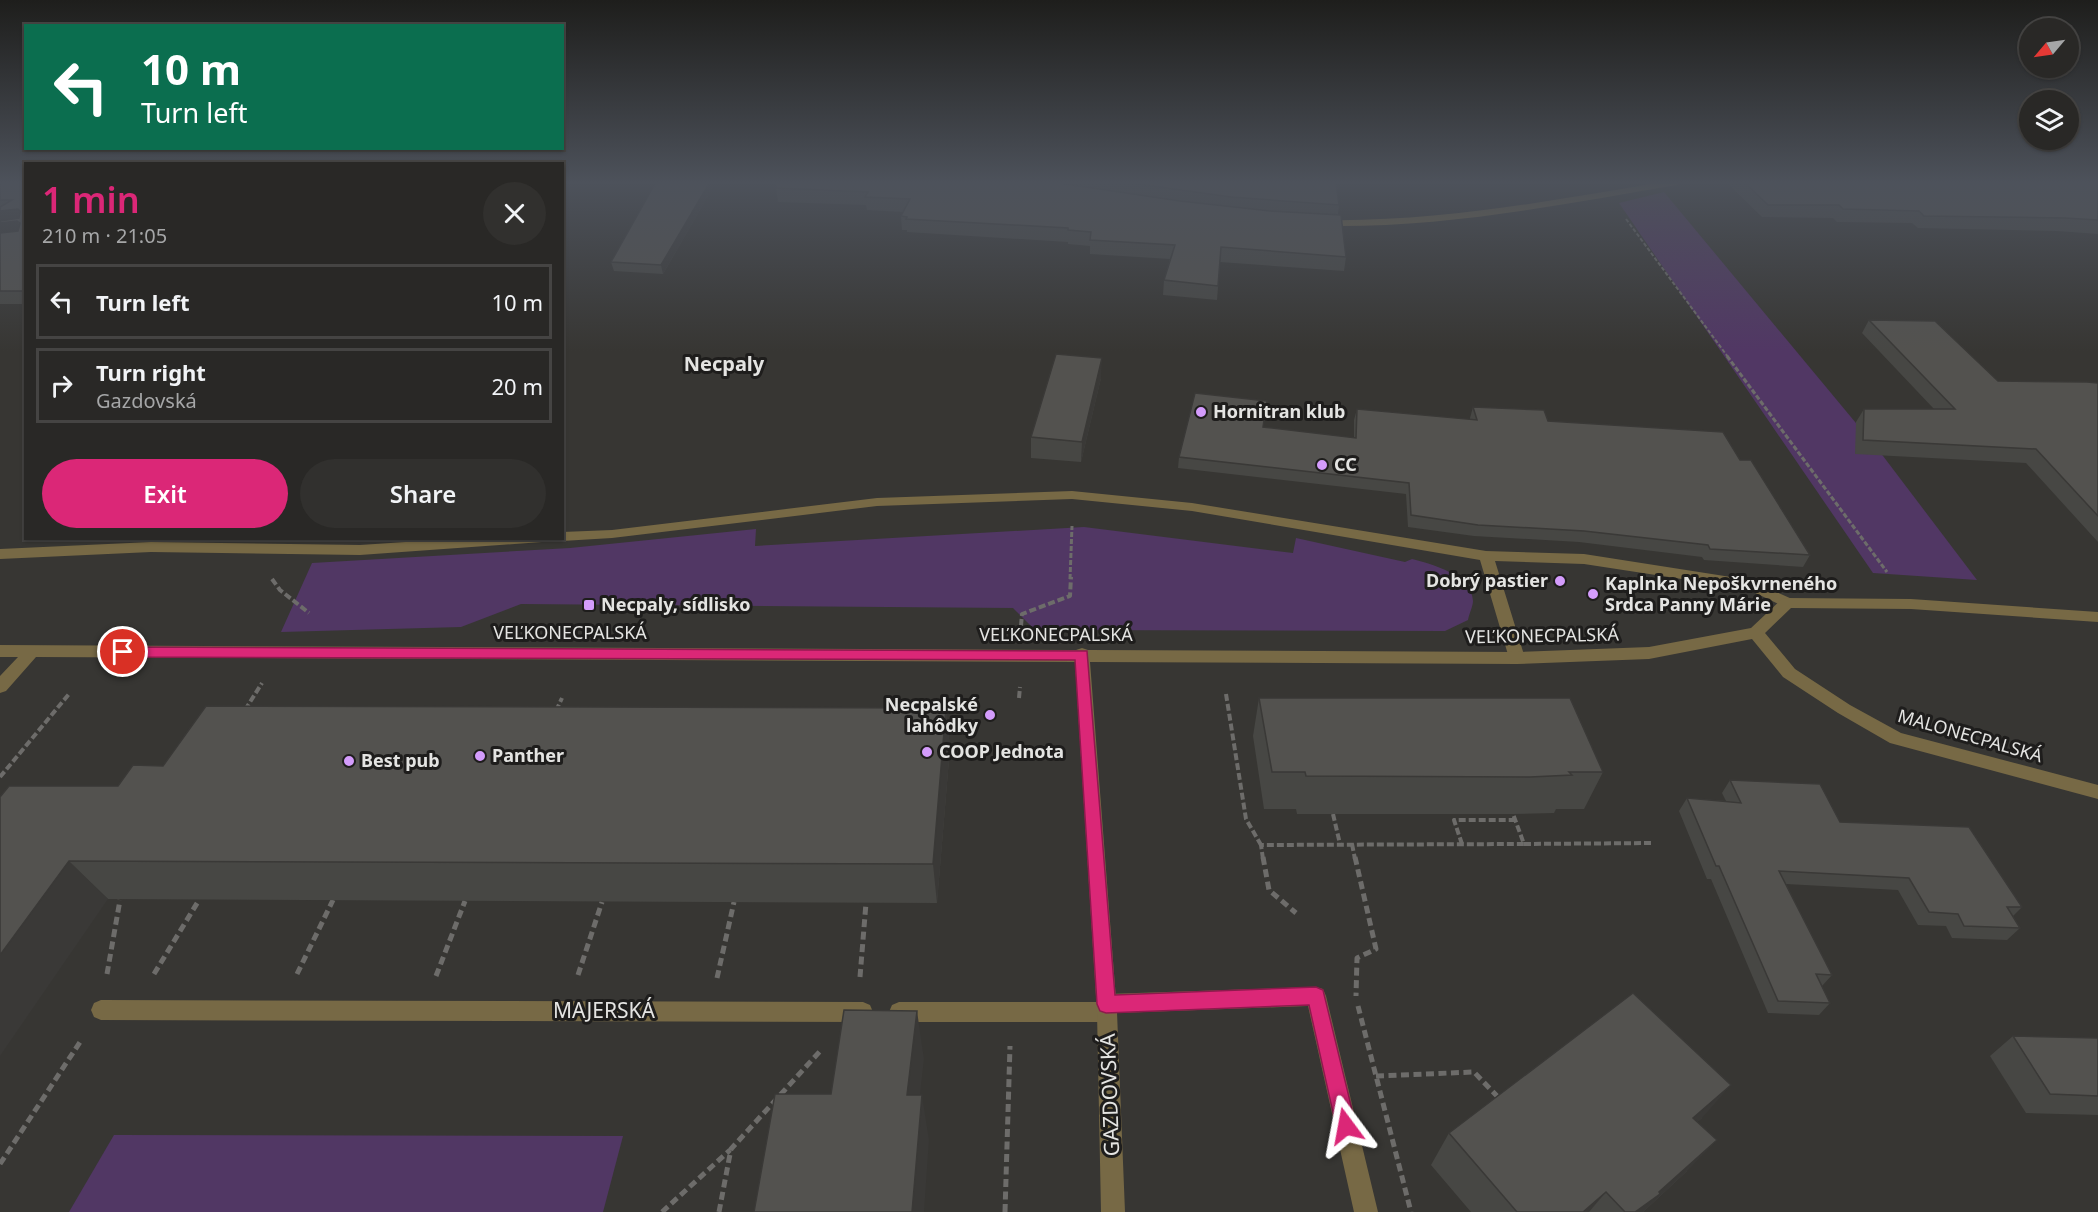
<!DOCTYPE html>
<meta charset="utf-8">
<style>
:root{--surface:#292826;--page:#31302e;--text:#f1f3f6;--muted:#a5a6a7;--line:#454443;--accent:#db2777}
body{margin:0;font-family:"Noto Sans",sans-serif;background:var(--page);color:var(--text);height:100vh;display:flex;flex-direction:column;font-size:22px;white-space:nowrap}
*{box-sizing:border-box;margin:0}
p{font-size:20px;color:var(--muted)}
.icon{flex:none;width:33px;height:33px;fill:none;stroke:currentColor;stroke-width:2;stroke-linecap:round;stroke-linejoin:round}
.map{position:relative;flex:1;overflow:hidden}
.details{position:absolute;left:24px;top:162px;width:540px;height:378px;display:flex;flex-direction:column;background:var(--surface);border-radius:0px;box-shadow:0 2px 4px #0004,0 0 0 2px var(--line)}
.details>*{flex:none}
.banner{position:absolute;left:24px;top:24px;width:540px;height:126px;border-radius:0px;box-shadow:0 2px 4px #0004,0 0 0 2px var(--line);background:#0b6e4f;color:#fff;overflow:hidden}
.needle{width:39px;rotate:241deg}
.tools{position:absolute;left:2019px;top:18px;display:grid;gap:12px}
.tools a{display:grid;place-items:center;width:60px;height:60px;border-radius:50%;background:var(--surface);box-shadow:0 2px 4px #0004,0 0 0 2px var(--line);font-size:30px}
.pin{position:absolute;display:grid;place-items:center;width:51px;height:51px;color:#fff;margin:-26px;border:3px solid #fff;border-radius:50%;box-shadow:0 2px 6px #0007}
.me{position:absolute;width:66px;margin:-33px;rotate:347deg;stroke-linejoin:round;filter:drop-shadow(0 0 4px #0008)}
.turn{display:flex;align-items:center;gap:21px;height:126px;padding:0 18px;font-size:27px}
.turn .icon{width:78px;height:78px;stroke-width:2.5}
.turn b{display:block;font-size:42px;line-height:51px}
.round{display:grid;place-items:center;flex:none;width:63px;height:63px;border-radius:32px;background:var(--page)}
.headline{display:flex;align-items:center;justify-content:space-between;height:102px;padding:0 18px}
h1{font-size:36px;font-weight:600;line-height:45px;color:var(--accent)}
.cta{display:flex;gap:12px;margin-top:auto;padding:12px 18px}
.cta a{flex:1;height:69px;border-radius:36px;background:var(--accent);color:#fff;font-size:24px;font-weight:600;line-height:69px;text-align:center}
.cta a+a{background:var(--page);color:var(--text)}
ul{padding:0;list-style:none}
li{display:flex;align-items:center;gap:18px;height:75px;margin:0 12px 9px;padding:0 6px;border:3px solid var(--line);border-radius:0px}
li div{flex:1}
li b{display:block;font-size:22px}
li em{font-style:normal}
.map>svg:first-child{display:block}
.green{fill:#513764}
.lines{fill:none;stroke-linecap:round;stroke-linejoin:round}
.path-far3{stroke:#6d6c6a;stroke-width:2;stroke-dasharray:4 2;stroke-linecap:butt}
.path-far2{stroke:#6d6c6a;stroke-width:3;stroke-dasharray:5 2;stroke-linecap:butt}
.path-far1{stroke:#6d6c6a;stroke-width:4;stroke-dasharray:7 3;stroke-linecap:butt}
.path{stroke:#6d6c6a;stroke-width:5;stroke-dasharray:8 4.5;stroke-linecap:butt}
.lane{fill:#776945;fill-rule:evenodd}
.street{fill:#776945;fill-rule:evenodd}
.wall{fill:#474744}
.shaded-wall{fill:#3a3937}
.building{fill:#53524f;stroke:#3a3937;stroke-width:1.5}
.route{fill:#db2777;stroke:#8e194d;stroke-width:1.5}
.poi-dot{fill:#d49cfc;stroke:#1e1d1c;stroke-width:2}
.labels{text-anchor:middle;stroke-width:6;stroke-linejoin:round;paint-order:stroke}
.poi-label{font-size:18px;font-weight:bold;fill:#e4e4e2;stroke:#1e1d1c;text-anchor:start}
.street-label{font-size:18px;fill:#e4e4e2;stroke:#1e1d1c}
.far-district-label{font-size:20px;font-weight:bold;fill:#e4e4e2;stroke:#1e1d1c}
.near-street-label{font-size:21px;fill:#e4e4e2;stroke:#1e1d1c}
</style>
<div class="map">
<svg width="2098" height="1212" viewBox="0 0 2098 1212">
<rect width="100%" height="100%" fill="#373633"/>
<!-- green -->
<g class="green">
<polygon points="1664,192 1880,452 1977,580 1873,573 1619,203"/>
<path d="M1084 527 1293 553 1296 538 1405 562 1412 559C1432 564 1472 575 1473 601 1473 606 1469 614 1468 620L1445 631 1035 630 1013 608 521 604 461 627 281 632 312 563 570 548 756 529 755 546Z"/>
<polygon points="114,1135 623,1136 603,1212 69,1212"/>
</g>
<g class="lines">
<!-- path-far3 -->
<polyline class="path-far3" points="1626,219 1728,357"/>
<!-- path-far2 -->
<g class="path-far2">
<polyline points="1727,356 1887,572"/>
<polyline points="1070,579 1072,526"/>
</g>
<!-- path-far1 -->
<g class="path-far1">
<polyline points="272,579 280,590 309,613"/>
<polyline points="1021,626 1022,614 1070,596 1071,577"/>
<polyline points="1226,694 1246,819 1261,845"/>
<polyline points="1019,698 1020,687"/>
<polyline points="245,710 262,683"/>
<polyline points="556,711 562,698"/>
<polyline points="0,777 69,694"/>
<polyline points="1333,814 1340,844"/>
<polyline points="1352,844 1355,859"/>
<polyline points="1462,844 1454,820 1515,820"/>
<polyline points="1524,844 1653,843"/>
<polyline points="1263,859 1261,845 1524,844 1513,814"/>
</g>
<!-- path -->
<g class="path">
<polyline points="1263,857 1269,890 1296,913"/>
<polyline points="1355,857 1376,949 1357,958 1356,996"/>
<polyline points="107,974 120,900"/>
<polyline points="154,974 199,900"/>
<polyline points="297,974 333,900"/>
<polyline points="578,975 602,902"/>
<polyline points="436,976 465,901"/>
<polyline points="860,977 866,903"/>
<polyline points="717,978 734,902"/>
<polyline points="1358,1006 1411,1212"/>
<polyline points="1376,1076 1474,1072 1497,1096"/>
<polyline points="0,1164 82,1039"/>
<polyline points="662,1212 730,1150"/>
<polyline points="719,1212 731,1149 822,1049"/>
<polyline points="1005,1212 1010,1046"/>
</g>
<!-- lane -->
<g class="lane">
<polygon points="1072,491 1192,503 1486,551 1584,554 1750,580 1792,599 1794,603 1787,608 1747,589 1584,564 1495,561 1525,658 1523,662 1511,662 1509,658 1480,560 1192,511 1072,499 877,506 612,538 562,541 556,538 562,538 562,532 612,530 877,498"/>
<polygon points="466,538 549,538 542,542 360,555 151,552 0,559 0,549 151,542 360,545"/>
<polygon points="1316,987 1323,989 1326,996 1378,1212 1354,1212 1308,1006 1117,1013 1114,1019 1107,1022 899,1022 892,1019 889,1012 892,1005 899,1002 1096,1002 1099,997 1106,994"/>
<polygon points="101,1000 863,1002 870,1005 873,1012 870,1019 863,1022 101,1020 94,1017 91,1010 94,1003"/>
</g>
<!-- street -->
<g class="street">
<path d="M1662 182H1682L1677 185C1559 205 1444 228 1324 226L1319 223 1324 220C1439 222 1549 201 1662 182Z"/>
<polygon points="1787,598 1911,599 2098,612 2098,622 1911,609 1791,608 1765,633 1795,669 1850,705 1901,733 2098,785 2098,799 1890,743 1838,713 1783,677 1752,639 1649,659 1517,664 1090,662 1117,1012 1125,1212 1101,1212 1097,1012 1075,662 36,657 6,691 0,693 0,676 18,657 0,657 0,645 1076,650 1082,648 1088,650 1517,652 1649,647 1751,628 1782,599"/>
</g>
</g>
<!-- wall -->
<g class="wall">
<rect x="0" y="182" width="26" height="122"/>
<polygon points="776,182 1336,182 1339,205 1338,215 1346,257 1344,271 1220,262 1217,300 1163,295 1164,280 1170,259 1090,254 1090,246 1068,244 1068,242 907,232 907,230 902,230 901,216 903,212 867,210 866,205 778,202 776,188"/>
<polygon points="1726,182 2098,182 2098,234 2057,231 1918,228 1912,223 1837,222 1833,218 1762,217"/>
<polygon points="712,189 663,274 614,271 611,262"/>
<polygon points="1869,320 1998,381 2098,383 2098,542 2026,463 1855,454 1856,422 1864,409 1934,409 1862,333"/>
<polygon points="1101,378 1081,462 1031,458 1031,437"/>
<polygon points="1473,407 1740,460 1810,555 1803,567 1704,560 1702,557 1579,542 1474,536 1408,527 1406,494 1178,468 1179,457 1263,427 1354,438 1354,420 1357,409 1470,420 1470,418"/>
<polygon points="1259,698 1603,772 1584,809 1556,809 1554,813 1513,814 1297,814 1296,809 1264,809 1253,736"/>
<polygon points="946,708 950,748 937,903 108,899 0,797"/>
<polygon points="1730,780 1840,822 2022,907 2013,916 2020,928 2007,940 1952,938 1946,926 1918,925 1898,890 1786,884 1832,975 1822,986 1830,1003 1819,1015 1768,1013 1711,879 1707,879 1679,811 1687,798 1726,801 1722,793"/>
<polygon points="2013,1036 2098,1038 2098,1115 2026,1113 1990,1056"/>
<polygon points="1702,1118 1697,1122 1687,1171 1643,1212 1471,1212 1431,1165 1449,1133"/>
</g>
<!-- shaded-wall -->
<g class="shaded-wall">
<polygon points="710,182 711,182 712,189 663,274 661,265"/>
<polygon points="18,209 26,222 17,221 26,234 0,237 0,211"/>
<polygon points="1102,358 1101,378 1081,462 1082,442"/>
<polygon points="946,708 950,748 937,903 933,864"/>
<polygon points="69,861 108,899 0,1056 0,955"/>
<polygon points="917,1011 924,1059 915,1139 907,1095"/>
<polygon points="1731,1085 1702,1118 1665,1150 1693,1118"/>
<polygon points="922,1095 929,1140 924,1212 912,1212"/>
<polygon points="1717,1140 1687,1171 1643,1212 1635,1212"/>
<polygon points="1606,1192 1589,1212 1583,1212"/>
</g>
<!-- building -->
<g class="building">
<polygon points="0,182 26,182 26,291 0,291 0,233 18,231 20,223 17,221 0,223 0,221 19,218 20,211 18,209 0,211 0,207 12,200 0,200"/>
<polygon points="656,182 710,182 661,265 611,262"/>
<polygon points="776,182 1052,182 1180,201 1270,211 1341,215 1346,257 1221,247 1218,286 1164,280 1175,245 1090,240 1091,232 1068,230 1068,228 906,219 907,217 901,216 910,199 865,197 868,192 776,188"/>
<polygon points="1124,182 1336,182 1339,205 1231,197"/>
<polygon points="1744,182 2098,182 2098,220 2065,218 1924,216 1919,211 1843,209 1839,205 1768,205"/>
<polygon points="1869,320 1935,321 1998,381 2087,382 2098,383 2098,516 2036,449 1863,440 1864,409 1955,409"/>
<polygon points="1056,354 1102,358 1082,442 1031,437"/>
<polygon points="1195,393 1267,401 1263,427 1356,438 1357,409 1477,420 1473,407 1544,410 1548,421 1723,432 1740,460 1751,460 1810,555 1710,549 1708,545 1584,531 1478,525 1411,515 1409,483 1179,457"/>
<polygon points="1259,698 1570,698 1603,772 1569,772 1572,775 1530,777 1306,776 1305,772 1272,772"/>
<polygon points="206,706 946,708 933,864 69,861 0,955 0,797 9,786 118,786 133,765 163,766"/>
<polygon points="1730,780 1820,784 1840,822 1969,827 2022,907 2007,907 2020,928 1964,926 1958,914 1929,912 1909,878 1779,871 1832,975 1816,974 1830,1003 1778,1001 1719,866 1716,866 1687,798 1741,803"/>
<polygon points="1633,993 1731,1085 1693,1118 1717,1140 1659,1192 1660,1194 1635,1212 1625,1212 1606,1192 1583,1212 1517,1212 1449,1133"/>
<polygon points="844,1010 917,1011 907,1095 922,1095 912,1212 754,1212 775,1094 831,1094"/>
<polygon points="2013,1036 2098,1038 2098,1096 2050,1094"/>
</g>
<!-- sky -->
<linearGradient id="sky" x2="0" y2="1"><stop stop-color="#1e1e1c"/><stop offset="0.52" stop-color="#4d525b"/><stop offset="1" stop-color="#4d525b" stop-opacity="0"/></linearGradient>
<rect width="2098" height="351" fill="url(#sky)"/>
<!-- route -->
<polygon class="route" points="123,647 1087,651 1115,995 1316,987 1323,990 1356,1126 1354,1133 1346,1136 1339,1133 1336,1126 1309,1005 1106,1013 1100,1011 1097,1004 1075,660 123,657 116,652"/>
<!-- markers -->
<g class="poi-dot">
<circle cx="1201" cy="412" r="6"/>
<circle cx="1322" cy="465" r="6"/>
<circle cx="1560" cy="581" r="6"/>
<circle cx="1593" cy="594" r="6"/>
<rect x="583" y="599" width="12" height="12" rx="3"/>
<circle cx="990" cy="715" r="6"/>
<circle cx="927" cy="752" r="6"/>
<circle cx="480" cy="756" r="6"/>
<circle cx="349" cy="761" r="6"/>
</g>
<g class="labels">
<!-- poi labels -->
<g class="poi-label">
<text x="1213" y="418">Hornitran klub</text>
<text x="1334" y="471">CC</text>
<text x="1548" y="587" text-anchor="end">Dobrý pastier</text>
<text x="1605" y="590">Kaplnka Nepoškvrneného<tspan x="1605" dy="21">Srdca Panny Márie</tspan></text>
<text x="601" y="611">Necpaly, sídlisko</text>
<text x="978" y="711" text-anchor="end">Necpalské<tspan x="978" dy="21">lahôdky</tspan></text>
<text x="939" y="758">COOP Jednota</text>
<text x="492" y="762">Panther</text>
<text x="361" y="767">Best pub</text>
</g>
<!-- street labels -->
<g class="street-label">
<text x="570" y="639">VEĽKONECPALSKÁ</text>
<text x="1056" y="641">VEĽKONECPALSKÁ</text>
<text transform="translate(1542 636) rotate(-1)" y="6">VEĽKONECPALSKÁ</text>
<text transform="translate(1970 736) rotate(16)" y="6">MALONECPALSKÁ</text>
</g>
<!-- far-district labels -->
<g class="far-district-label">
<text x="724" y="371">Necpaly</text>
</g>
<!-- near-street labels -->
<g class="near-street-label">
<text x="604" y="1018">MAJERSKÁ</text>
<text transform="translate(1110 1095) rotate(-92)" y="7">GAZDOVSKÁ</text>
</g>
</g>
</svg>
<div class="tools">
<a><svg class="needle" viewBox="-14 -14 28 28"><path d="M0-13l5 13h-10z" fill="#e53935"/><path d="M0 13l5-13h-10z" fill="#a5a6a7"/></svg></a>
<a><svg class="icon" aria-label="layers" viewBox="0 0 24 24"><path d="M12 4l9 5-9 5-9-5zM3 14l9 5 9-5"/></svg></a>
</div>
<div class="pin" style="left:123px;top:652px;background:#d93025"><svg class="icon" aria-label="arrive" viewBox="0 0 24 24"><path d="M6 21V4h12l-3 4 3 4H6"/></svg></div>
<svg class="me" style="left:1346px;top:1126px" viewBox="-20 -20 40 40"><path d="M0-17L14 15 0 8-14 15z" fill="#db2777" stroke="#fff" stroke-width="4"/></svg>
<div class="banner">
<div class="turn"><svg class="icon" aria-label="left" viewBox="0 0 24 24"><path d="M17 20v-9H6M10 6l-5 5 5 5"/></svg><div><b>10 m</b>Turn left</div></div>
</div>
<section class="details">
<div class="headline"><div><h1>1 min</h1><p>210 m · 21:05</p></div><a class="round"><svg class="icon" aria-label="close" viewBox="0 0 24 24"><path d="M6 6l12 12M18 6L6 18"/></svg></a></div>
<ul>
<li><svg class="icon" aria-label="left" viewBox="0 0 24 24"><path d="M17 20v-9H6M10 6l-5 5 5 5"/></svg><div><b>Turn left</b></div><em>10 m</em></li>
<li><svg class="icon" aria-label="right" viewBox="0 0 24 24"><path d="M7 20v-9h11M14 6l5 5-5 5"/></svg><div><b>Turn right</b><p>Gazdovská</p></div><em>20 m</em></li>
</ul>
<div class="cta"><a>Exit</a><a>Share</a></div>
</section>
</div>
